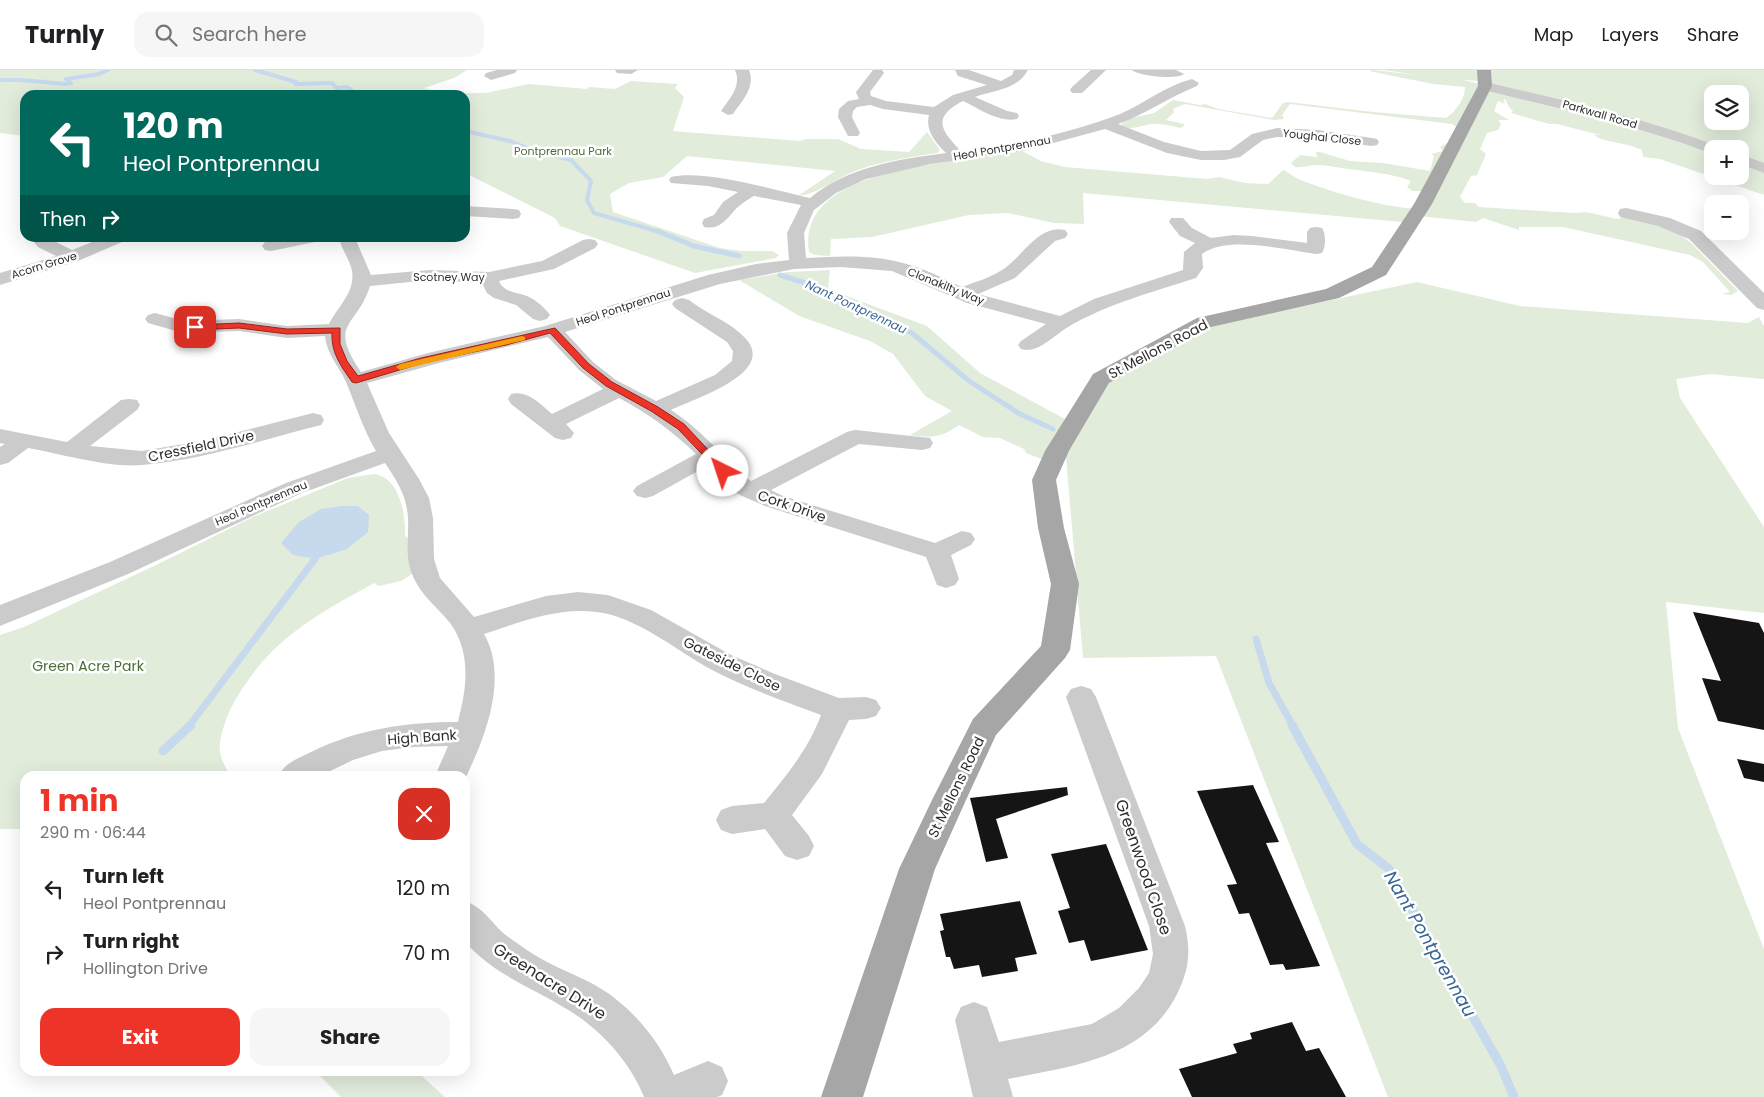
<!DOCTYPE html>
<meta charset="utf-8">
<style>
:root{--surface:#fff;--page:#f6f6f6;--text:#202124;--muted:#757577;--line:#e0e0e0;--accent:#ed3428}
body{margin:0;font-family:Poppins,sans-serif;background:var(--page);color:var(--text);height:100vh;display:flex;flex-direction:column;font-size:19px;white-space:nowrap}
*{box-sizing:border-box;margin:0}
p{font-size:16px;color:var(--muted)}
.icon{flex:none;width:28px;height:28px;fill:none;stroke:currentColor;stroke-width:2;stroke-linecap:round;stroke-linejoin:round}
.map{position:relative;flex:1;overflow:hidden}
.details{position:absolute;left:20px;top:701px;width:450px;height:305px;display:flex;flex-direction:column;background:var(--surface);border-radius:15px;box-shadow:0 5px 20px #0002}
.details>*{flex:none}
.top-card{position:absolute;left:20px;top:20px;width:450px;height:152px;border-radius:15px;box-shadow:0 5px 20px #0002;background:#00695c;color:#fff;overflow:hidden}
.tools{position:absolute;left:1704px;top:15px;display:grid;gap:10px}
.tools a{display:grid;place-items:center;width:45px;height:45px;border-radius:10px;background:var(--surface);box-shadow:0 5px 20px #0002;font-size:25px}
.pin{position:absolute;display:grid;place-items:center;width:42px;height:42px;color:#fff;margin:-21px;border-radius:10px;box-shadow:0 2px 8px #0006}
.me{position:absolute;width:55px;margin:-28px;rotate:319deg;stroke-linejoin:round;filter:drop-shadow(0 0 4px #0008)}
.turn{display:flex;align-items:center;gap:18px;height:105px;padding:0 20px;font-size:22px}
.turn .icon{width:65px;height:65px;stroke-width:2.5}
.turn b{display:block;font-size:35px;line-height:42px}
.then{display:flex;align-items:center;height:48px;padding:0 20px;background:#0003;gap:10px;font-size:19px}
.round{display:grid;place-items:center;flex:none;width:52px;height:52px;border-radius:15px;background:var(--page)}
.head{display:flex;align-items:center;justify-content:space-between;height:85px;padding:0 20px}
h1{font-size:30px;font-weight:700;line-height:38px;color:var(--accent)}
.cta{display:flex;gap:10px;margin-top:auto;padding:10px 20px}
.cta a{flex:1;height:58px;border-radius:15px;background:var(--accent);color:#fff;font-size:20px;font-weight:700;line-height:58px;text-align:center}
.cta a+a{background:var(--page);color:var(--text)}
ul{padding:0;list-style:none}
li{display:flex;align-items:center;gap:15px;height:65px;padding:0 20px}
li div{flex:1}
li b{display:block;font-size:19px}
li em{font-style:normal}
header{display:flex;align-items:center;gap:30px;box-sizing:border-box;height:70px;padding:0 25px;background:var(--surface);border-bottom:1px solid var(--line)}
header strong{font-size:24px}
nav{display:flex;gap:28px;margin-inline-start:auto;font-size:18px}
.search{width:350px;height:45px;background:var(--page);display:flex;align-items:center;gap:12px;box-sizing:border-box;padding:0 18px;border-radius:15px;color:var(--muted);font-size:19px}
.map>svg:first-child{display:block}
.green{fill:#e2ecdb;fill-rule:evenodd}
.water{fill:#c6d9ed}
.lines{fill:none;stroke-linecap:round;stroke-linejoin:round}
.stream-far3{stroke:#c6d9ed;stroke-width:4}
.stream-far2{stroke:#c6d9ed;stroke-width:5}
.stream-far1{stroke:#c6d9ed;stroke-width:7}
.stream{stroke:#c6d9ed;stroke-width:9}
.building{fill:#151515}
.minor{fill:#cbcbcb;fill-rule:evenodd}
.major{fill:#a6a6a6;fill-rule:evenodd}
.route{fill:#ed3428;stroke:#9a221a}
.slow{fill:#f59e0b}
.labels{text-anchor:middle;stroke-width:5;stroke-linejoin:round;paint-order:stroke}
.far-street-label{font-size:11px;fill:#2e2e2e;stroke:#fff}
.far-park-label{font-size:11px;fill:#4a6c39;stroke:#fff}
.far-water-label{font-size:12px;font-style:italic;fill:#386494;stroke:#fff}
.street-label{font-size:14px;fill:#2e2e2e;stroke:#fff}
.park-label{font-size:14px;fill:#4a6c39;stroke:#fff}
.near-street-label{font-size:16px;fill:#2e2e2e;stroke:#fff}
.near-water-label{font-size:18px;font-style:italic;fill:#386494;stroke:#fff}
</style>
<header>
<strong>Turnly</strong>
<div class="search"><svg class="icon" aria-label="search" viewBox="0 0 24 24"><circle cx="10" cy="10" r="6"/><path d="M15 15l6 6"/></svg>Search here</div>
<nav><a>Map</a><a>Layers</a><a>Share</a></nav>
</header>
<div class="map">
<svg width="1764" height="1027" viewBox="0 0 1764 1027">
<rect width="100%" height="100%" fill="#fff"/>
<!-- green -->
<g class="green">
<path d="M0 0H467L454 8 424 18 442 23H485L529 14 587 19 589 17 615 19 631 11 678 14 675 18 684 27 673 61 800 71 806 69H838L861 79 909 82 927 62 940 80 937 83C911 87 883 91 858 100 837 107 819 124 798 126L835 101 687 86 663 107 629 113 610 124 613 142 720 178 742 181H772L779 185 776 188 695 203 560 156 555 148 465 103V25H25V66L0 63Z"/>
<path d="M1373 0 1425 6 1383 0H1480L1479 11 1462 10 1481 14H1492L1488 0H1764V95L1740 86V79H1719L1674 62 1686 72 1712 82V106H1740V92L1764 100V125L1660 89 1643 87 1642 80C1629 73 1601 72 1594 65H1600L1557 54H1549L1511 43 1513 41 1509 37 1505 29 1503 30 1505 34 1498 31 1494 41 1509 50H1498L1501 54 1498 60 1487 63 1480 79 1486 84 1477 105 1471 106 1460 127 1465 133H1475L1479 137 1573 143 1586 142 1617 149 1627 147 1662 156 1680 164 1691 173 1738 221 1731 225 1722 224 1730 222 1703 192 1690 185 1563 157H1519V160L1483 148 1476 152 1419 146 1425 121H1412L1407 117 1411 111C1391 103 1370 102 1349 99 1339 98 1328 95 1318 95 1310 95 1304 98 1295 97L1291 93 1300 85 1317 87 1316 82H1320L1350 91 1383 93 1430 101 1434 86 1431 84 1443 81 1440 77 1448 73 1456 57 1452 54 1290 34 1282 45 1284 49 1274 50 1185 34 1173 39 1174 42 1166 50 1184 54V56L1180 58C1171 56 1161 53 1151 54 1140 56 1135 59 1123 58L1121 54 1128 49 1154 43 1173 30 1200 35 1205 34 1218 39 1272 48 1283 33 1288 32 1373 42 1446 48C1456 41 1465 29 1465 17L1433 14 1369 1ZM1712 24H1740V51H1712Z"/>
<path d="M1022 81 1041 91 1065 97 1207 109 1219 107 1245 113 1268 114 1283 100C1290 103 1296 109 1303 111 1338 124 1379 136 1416 139L1402 152 1083 123 1084 154 1054 153 1008 143 969 145 872 167 831 169 830 186 815 185 809 182C795 93 966 93 1022 81Z"/>
<path d="M830 200 828 219 927 256 980 303 1065 349 1044 390 1026 383 1024 379 1000 368 983 367 959 355C941 368 932 368 910 365L952 341 925 326 893 284 870 271 799 246 739 210 788 202Z"/>
<polygon points="1417,212 1520,236 1748,253 1759,247 1764,256 1764,309 1710,304 1676,309 1680,328 1764,457 1764,543 1666,532 1678,658 1764,879 1764,1027 1388,1027 1216,586 1083,588 1066,387 1109,313 1209,256"/>
<path d="M374 404C400 407 406 446 405 466L408 468 410 474 412 504 401 511 379 516 374 513C311 548 266 572 231 638 226 648 218 671 220 682 221 690 227 699 230 706H25V759H0V565L24 557 156 495 255 446 348 408Z"/>
<polygon points="315,1001 416,1001 445,1027 341,1027"/>
</g>
<!-- water -->
<polygon class="water" points="342,436 358,436 369,445 368,462 347,479 315,489 293,485 281,473 299,452 321,439"/>
<g class="lines">
<!-- stream-far3 -->
<g class="stream-far3">
<polyline points="255,0 296,12 296,14 332,13 337,18 347,17 358,25"/>
<polyline points="0,10 21,10 65,14 71,13 66,9 99,4 108,0"/>
<polyline points="465,61 510,71 532,80 571,90 591,111 587,130 594,143 660,162"/>
</g>
<!-- stream-far2 -->
<g class="stream-far2">
<polyline points="657,161 694,176 739,186"/>
<polyline points="780,205 821,218 848,235 912,263 969,311 1020,344 1053,359"/>
</g>
<!-- stream-far1 -->
<g class="stream-far1">
<polyline points="1256,569 1269,613 1293,656"/>
<polyline points="189,656 315,489"/>
</g>
<!-- stream -->
<g class="stream">
<polyline points="1292,655 1357,774 1389,799 1501,996 1514,1027"/>
<polyline points="163,681 191,655"/>
</g>
</g>
<!-- building -->
<g class="building">
<polygon points="1693,542 1759,553 1764,563 1764,660 1718,651 1702,608 1721,611"/>
<polygon points="1737,689 1764,694 1764,712 1744,708"/>
<polygon points="1253,715 1279,772 1266,773 1320,896 1286,900 1283,894 1270,895 1249,843 1239,844 1227,815 1237,814 1197,721"/>
<polygon points="1067,717 1068,725 996,749 1008,788 986,792 970,728"/>
<polygon points="1106,774 1148,880 1091,891 1084,870 1069,873 1058,841 1070,838 1051,784"/>
<polygon points="1020,831 1037,884 1015,888 1018,901 982,907 979,895 954,899 950,887 946,887 940,861 944,860 940,844"/>
<polygon points="1292,952 1306,981 1319,978 1346,1027 1192,1027 1179,999 1237,983 1233,974 1252,969 1250,963"/>
</g>
<g class="lines">
<!-- minor -->
<g class="minor">
<polygon points="497,0 517,0 515,3 491,10 484,6 486,3"/>
<polygon points="615,0 638,0 631,4 617,3"/>
<path d="M735 0H749C756 17 742 31 733 44L728 45 721 41C730 28 742 16 735 0Z"/>
<path d="M873 0H882L884 3 870 22 871 26 886 31 934 37 953 25 987 15 958 6 955 0H969L1001 11 1012 5 1014 0H1028C1017 20 995 20 975 27L1007 41 1017 43 1019 46 1017 49C999 53 978 38 963 31 932 47 940 60 961 81 1015 74 1069 64 1120 44 1145 33 1165 16 1192 9L1199 13 1197 16C1169 27 1146 44 1118 54L1164 72 1201 81 1230 80 1252 64 1277 58 1318 60 1372 68 1377 69 1379 72 1377 75 1372 76 1318 69 1277 67 1263 70 1240 87 1224 90H1201L1167 83 1105 59 1024 81 930 94 866 109 836 123 814 140 804 163 806 188C842 186 879 184 913 196 930 201 946 210 962 217 975 212 990 208 1002 200 1022 188 1038 154 1065 160L1068 164 1065 168 1055 171 1015 208 978 224 1060 246 1094 229 1183 200 1184 182 1195 173 1180 166 1169 152 1171 148H1183L1192 158 1211 168 1234 165 1252 166 1307 173V162L1310 158 1316 157 1322 158C1326 164 1326 177 1322 183L1316 184C1285 180 1229 165 1202 184L1203 198 1196 208C1153 222 1107 234 1068 257 1053 266 1038 284 1021 279L1018 275 1021 271 1046 254 967 233 892 201 840 197 794 199 720 214 565 262 593 292 616 310 656 331 715 305 732 291 733 281 727 272 675 238 672 234 675 230 682 228 689 230C705 243 726 250 741 264 784 301 696 328 671 340 688 351 702 364 717 379 729 391 736 403 751 411L847 362 855 360 930 368 933 373 930 378 922 380 859 374 771 420 783 426 935 473 962 461 971 463 975 469 971 475 951 485 959 509 955 515 946 518 937 515 926 487 765 436 742 426 723 415 707 396 653 426 645 428 637 426 633 421 637 416 696 384C671 360 649 344 619 328L566 354 574 363 571 368 563 370 555 368 511 334 508 329 511 324C528 320 540 334 552 344L603 319 579 300 548 267 439 293 367 313 389 363 419 409 429 428 433 448 434 489 440 508 474 547 546 526 578 522 608 525 651 540 731 585 775 604 839 628 866 627 876 630 881 638 876 646 866 649 849 650 822 704 792 745 809 766 814 776 809 786 797 790 785 786 765 759 732 764 721 760 716 750 721 740 732 736 764 733C787 705 809 678 821 645 784 631 746 618 712 600 677 581 636 546 596 542 558 537 520 552 484 564 509 607 485 668 465 709V706H435L448 676 413 677 382 681 353 690 320 706H279C284 693 299 688 311 682 358 659 406 652 458 652L459 647C468 613 471 575 445 547 432 533 417 520 411 501 405 484 409 466 408 448 407 426 397 411 385 393L302 423 128 504 0 556V535L110 492 286 413 376 381C363 359 356 336 346 312 339 296 327 285 325 266L287 268 239 261 183 263 148 253 145 249 148 245 155 243 184 251 239 249 287 256 329 254C338 236 358 220 351 197 348 187 341 178 339 168H355L371 205 430 200 489 202 542 191 583 170 589 169 595 170 598 174 595 178 554 199 499 211C504 223 517 222 527 226 536 230 544 237 550 245L547 249 540 251 533 249 516 235 494 228 487 223 482 213 430 210 370 216C357 258 327 252 361 302L428 283 545 256 708 205 756 194 789 190 787 163 801 135 754 126C747 130 739 135 734 141 725 151 719 160 704 157L702 153 704 149 714 145 723 132 738 122 708 116 671 113 669 110 671 107C703 99 775 120 810 128 847 97 899 89 946 83 935 72 925 60 929 45L883 39 870 35 857 37 853 41 852 47 860 63 858 66H848L838 47 839 39 848 31 859 29 856 22Z"/>
<polygon points="1091,0 1106,0 1082,23 1072,23 1070,20 1072,17"/>
<path d="M1132 0H1176L1184 4C1178 10 1138 6 1132 0Z"/>
<path d="M1485 12C1563 30 1642 47 1717 76L1719 79H1712V83L1707 82C1633 54 1556 38 1480 19L1478 16 1480 13Z"/>
<polygon points="1740,84 1764,93 1764,103 1740,94"/>
<polygon points="465,136 513,139 519,140 521,144 519,148 513,149 465,146"/>
<polygon points="1626,138 1670,148 1701,161 1764,223 1764,240 1757,238 1689,169 1658,156 1620,147 1618,143 1620,139"/>
<polygon points="31,168 48,168 72,180 102,168 125,168 122,172 78,191 0,215 0,203 56,186 38,177"/>
<polygon points="286,168 318,168 315,172 271,181 265,180 262,176 265,172"/>
<path d="M129 329 137 330 140 335 137 340 90 376 142 381 207 370 313 343 321 345 324 350 321 355C262 370 202 390 142 395 108 398 62 384 28 378L8 393 0 395V377L5 374 0 373V359L67 372 121 330Z"/>
<path d="M1081 616 1091 619 1096 627 1185 856C1191 881 1189 899 1178 922 1146 989 1072 996 1008 1009L1013 1027H973L955 950 961 937 974 932 987 937 999 972 1092 954 1119 938 1139 918 1149 903 1153 884 1149 856 1066 627 1071 619Z"/>
<path d="M465 831C482 837 490 850 502 862 509 868 517 873 524 878 545 893 572 903 595 915 630 935 658 968 674 1005L708 991 722 997 728 1011 722 1025 717 1027H644C630 992 602 961 570 941 532 917 497 907 465 872Z"/>
</g>
<!-- major -->
<polygon class="major" points="1477,0 1491,0 1492,16 1432,134 1386,205 1339,228 1211,257 1109,313 1069,381 1056,410 1064,458 1079,514 1070,580 1065,588 996,665 966,730 935,799 863,1027 821,1027 899,799 932,730 973,649 1041,576 1051,514 1038,458 1032,410 1045,381 1090,309 1093,304 1197,248 1326,219 1372,197 1414,134 1457,55 1478,16"/>
</g>
<!-- route -->
<path class="route" d="M239 253 287 259 340 258V274L347 291 358 306 421 288 555 258 589 294 612 312 658 337 684 354 728 401 727 403H720L678 359 651 341 606 316 583 298 550 263 506 275 423 293 356 313 352 312C341 296 331 283 332 263L287 264 239 258 195 260 191 257 195 255Z"/>
<!-- slow -->
<polygon class="slow" points="522,266 525,267 525,270 400,300 396,297 400,294"/>
<g class="labels">
<!-- far-street labels -->
<g class="far-street-label">
<text transform="translate(1600 44) rotate(16)" y="4">Parkwall Road</text>
<text transform="translate(1322 67) rotate(6)" y="4">Youghal Close</text>
<text transform="translate(1002 78) rotate(-10)" y="4">Heol Pontprennau</text>
<text transform="translate(44 195) rotate(-17)" y="4">Acorn Grove</text>
<text x="449" y="211">Scotney Way</text>
<text transform="translate(946 216) rotate(22)" y="4">Clonakilty Way</text>
<text transform="translate(623 237) rotate(-18)" y="4">Heol Pontprennau</text>
<text transform="translate(261 433) rotate(-23)" y="4">Heol Pontprennau</text>
</g>
<!-- far-park labels -->
<g class="far-park-label">
<text x="563" y="85">Pontprennau Park</text>
</g>
<!-- far-water labels -->
<g class="far-water-label">
<text transform="translate(856 237) rotate(25)" y="4">Nant Pontprennau</text>
</g>
<!-- street labels -->
<g class="street-label">
<text transform="translate(1158 279) rotate(-28)" y="5">St Mellons Road</text>
<text transform="translate(201 376) rotate(-12)" y="5">Cressfield Drive</text>
<text transform="translate(792 436) rotate(19)" y="5">Cork Drive</text>
<text transform="translate(732 594) rotate(26)" y="5">Gateside Close</text>
<text transform="translate(422 667) rotate(-4)" y="5">High Bank</text>
<text transform="translate(956 717) rotate(-64)" y="5">St Mellons Road</text>
</g>
<!-- park labels -->
<g class="park-label">
<text x="88" y="601">Green Acre Park</text>
</g>
<!-- near-street labels -->
<g class="near-street-label">
<text transform="translate(1144 797) rotate(71)" y="6">Greenwood Close</text>
<text transform="translate(550 911) rotate(32)" y="6">Greenacre Drive</text>
</g>
<!-- near-water labels -->
<g class="near-water-label">
<text transform="translate(1430 874) rotate(60)" y="6">Nant Pontprennau</text>
</g>
</g>
</svg>
<div class="tools">
<a><svg class="icon" aria-label="layers" viewBox="0 0 24 24"><path d="M12 4l9 5-9 5-9-5zM3 14l9 5 9-5"/></svg></a>
<a>+</a>
<a>−</a>
</div>
<div class="pin" style="left:195px;top:257px;background:#d93025"><svg class="icon" aria-label="arrive" viewBox="0 0 24 24"><path d="M6 21V4h12l-3 4 3 4H6"/></svg></div>
<svg class="me" style="left:723px;top:401px" viewBox="-20 -20 40 40"><circle r="19" fill="#fff"/><path d="M0-13L10 11 0 6-10 11z" fill="#ed3428"/></svg>
<div class="top-card">
<div class="turn"><svg class="icon" aria-label="left" viewBox="0 0 24 24"><path d="M17 20v-9H6M10 6l-5 5 5 5"/></svg><div><b>120 m</b>Heol Pontprennau</div></div>
<div class="then">Then<svg class="icon" aria-label="right" viewBox="0 0 24 24"><path d="M7 20v-9h11M14 6l5 5-5 5"/></svg></div>
</div>
<section class="details">
<div class="head"><div><h1>1 min</h1><p>290 m · 06:44</p></div><a class="round" style="background:#d93025;color:#fff"><svg class="icon" aria-label="close" viewBox="0 0 24 24"><path d="M6 6l12 12M18 6L6 18"/></svg></a></div>
<ul>
<li><svg class="icon" aria-label="left" viewBox="0 0 24 24"><path d="M17 20v-9H6M10 6l-5 5 5 5"/></svg><div><b>Turn left</b><p>Heol Pontprennau</p></div><em>120 m</em></li>
<li><svg class="icon" aria-label="right" viewBox="0 0 24 24"><path d="M7 20v-9h11M14 6l5 5-5 5"/></svg><div><b>Turn right</b><p>Hollington Drive</p></div><em>70 m</em></li>
</ul>
<div class="cta"><a>Exit</a><a>Share</a></div>
</section>
</div>
